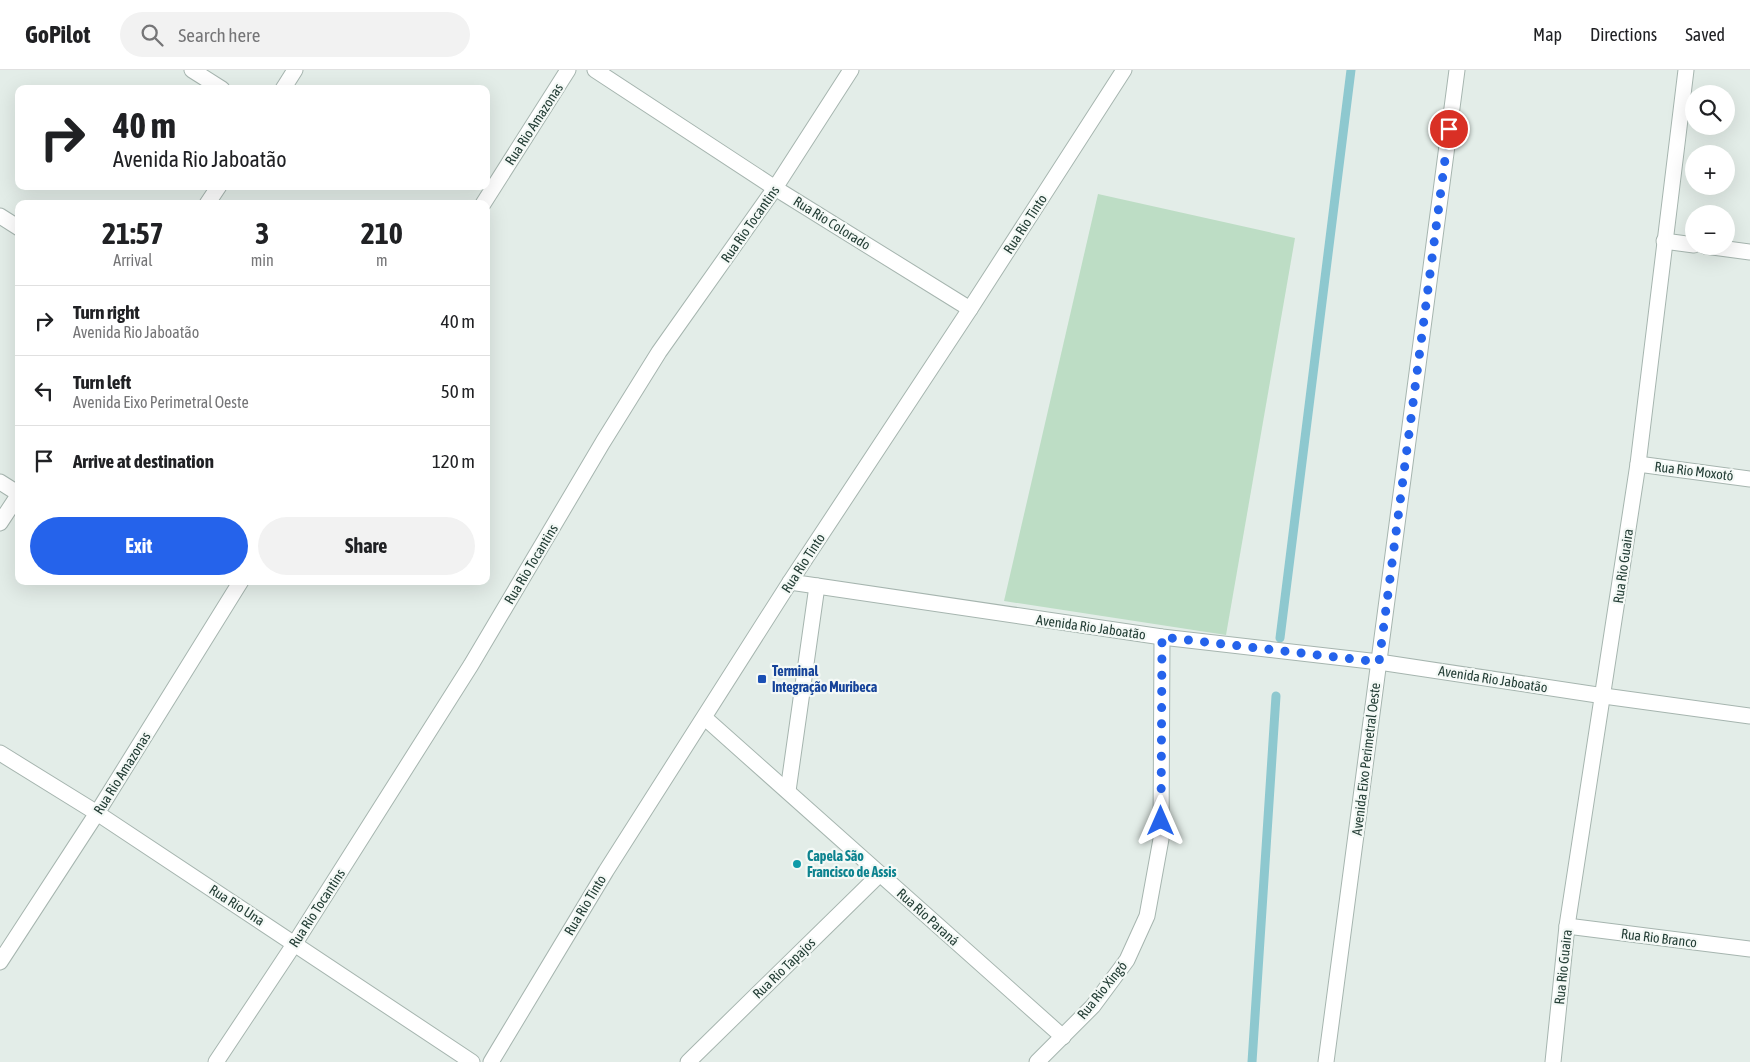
<!DOCTYPE html>
<meta charset="utf-8">
<style>
:root{--surface:#fff;--page:#f2f2f2;--text:#202124;--muted:#757577;--line:#e0e0e0;--accent:#2563eb}
body{margin:0;font-family:"Asap Condensed",sans-serif;background:var(--page);color:var(--text);height:100vh;display:flex;flex-direction:column;font-size:19px;white-space:nowrap}
*{box-sizing:border-box;margin:0}
p{font-size:16px;color:var(--muted)}
.icon{flex:none;width:28px;height:28px;fill:none;stroke:currentColor;stroke-width:2;stroke-linecap:round;stroke-linejoin:round}
.map{position:relative;flex:1;overflow:hidden}
.drawer{position:absolute;left:15px;top:130px;width:475px;height:385px;display:flex;flex-direction:column;background:var(--surface);border-radius:10px;box-shadow:0 5px 20px #0002}
.drawer>*{flex:none}
.banner{position:absolute;left:15px;top:15px;width:475px;height:105px;border-radius:10px;box-shadow:0 5px 20px #0002;background:#fff;color:var(--text);overflow:hidden}
.buttons{position:absolute;left:1685px;top:15px;display:grid;gap:10px}
.buttons a{display:grid;place-items:center;width:50px;height:50px;border-radius:50%;background:var(--surface);box-shadow:0 5px 20px #0002;font-size:25px}
.pin{position:absolute;display:grid;place-items:center;width:42px;height:42px;color:#fff;margin:-21px;border:2px solid #fff;border-radius:50%;box-shadow:0 1px 5px #0007}
.me{position:absolute;width:55px;margin:-28px;rotate:0deg;stroke-linejoin:round;filter:drop-shadow(0 0 4px #0008)}
.turn{display:flex;align-items:center;gap:18px;height:105px;padding:0 15px;font-size:22px}
.turn .icon{width:65px;height:65px;stroke-width:2.5}
.turn b{display:block;font-size:35px;line-height:42px}
.eta{display:flex;justify-content:space-evenly;align-items:center;height:85px;text-align:center}
.eta b{font-size:30px;font-weight:700;line-height:35px}
.button{display:flex;gap:10px;margin-top:auto;padding:10px 15px}
.button a{flex:1;height:58px;border-radius:30px;background:var(--accent);color:#fff;font-size:20px;font-weight:700;line-height:58px;text-align:center}
.button a+a{background:var(--page);color:var(--text)}
ul{padding:0;list-style:none}
li{display:flex;align-items:center;gap:15px;height:70px;padding:0 15px;border-top:1px solid var(--line)}
li div{flex:1}
li b{display:block;font-size:19px}
li em{font-style:normal}
header{display:flex;align-items:center;gap:30px;box-sizing:border-box;height:70px;padding:0 25px;background:var(--surface);border-bottom:1px solid var(--line)}
header strong{font-size:24px}
nav{display:flex;gap:28px;margin-inline-start:auto;font-size:18px}
.search{width:350px;height:45px;background:var(--page);display:flex;align-items:center;gap:12px;box-sizing:border-box;padding:0 18px;border-radius:28px;color:var(--muted);font-size:19px}
.map>svg:first-child{display:block}
.green{fill:#bdddc5}
.lines{fill:none;stroke-linecap:round;stroke-linejoin:round}
.stream{stroke:#8ec8cf;stroke-width:9}
.minor-casing{stroke:#a6b5af;stroke-width:17}
.minor{stroke:#fff;stroke-width:15}
.route{stroke:#2563eb;stroke-width:9;stroke-dasharray:0 16.2}
.transit-dot{fill:#1a4fb4;stroke:#f4f9f6;stroke-width:2}
.culture-dot{fill:#0f9aa8;stroke:#f4f9f6;stroke-width:2}
.labels{text-anchor:middle;stroke-width:4.5;stroke-linejoin:round;paint-order:stroke}
.street-label{font-size:14px;fill:#243e36;stroke:#f4f9f6}
.transit-label{font-size:14px;font-weight:bold;fill:#164399;stroke:#f4f9f6;text-anchor:start}
.culture-label{font-size:14px;font-weight:bold;fill:#0d838f;stroke:#f4f9f6;text-anchor:start}
</style>
<header>
<strong>GoPilot</strong>
<div class="search"><svg class="icon" aria-label="search" viewBox="0 0 24 24"><circle cx="10" cy="10" r="6"/><path d="M15 15l6 6"/></svg>Search here</div>
<nav><a>Map</a><a>Directions</a><a>Saved</a></nav>
</header>
<div class="map">
<svg width="1750" height="992" viewBox="0 0 1750 992">
<rect width="100%" height="100%" fill="#e3ede8"/>
<!-- green -->
<polygon class="green" points="1098,124 1295,168 1226,565 1004,531"/>
<g class="lines">
<!-- stream -->
<g class="stream">
<polyline points="1280,568 1351,0"/>
<polyline points="1252,992 1276,626"/>
</g>
<defs>
<g id="minor">
<polyline points="192,0 222,19"/>
<polyline points="595,0 775,118 970,239"/>
<polyline points="283,19 295,0"/>
<polyline points="207,134 219,116"/>
<polyline points="483,134 568,0"/>
<polyline points="0,146 19,158"/>
<polyline points="1664,171 1694,175"/>
<polyline points="1705,176 1750,182"/>
<polyline points="1638,394 1750,409"/>
<polyline points="0,412 19,424"/>
<polyline points="0,453 19,424"/>
<polyline points="790,512 1162,567 1379,592 1604,626 1750,646"/>
<polyline points="705,648 1063,967"/>
<polyline points="0,683 97,743 472,992"/>
<polyline points="788,721 817,516"/>
<polyline points="1567,856 1750,879"/>
<polyline points="0,892 97,743 241,511"/>
<polyline points="216,992 295,873 471,595 603,372 659,282 775,118 851,0"/>
<polyline points="491,992 606,801 790,512 970,239 1124,0"/>
<polyline points="688,992 880,804"/>
<polyline points="1037,992 1093,936 1127,890 1147,846 1161,769 1162,567"/>
<polyline points="1326,992 1457,0"/>
<polyline points="1553,992 1567,856 1638,394 1686,0"/>
</g>
</defs>
<!-- minor casing -->
<use href="#minor" class="minor-casing"/>
<!-- minor -->
<use href="#minor" class="minor"/>
</g>
<g class="lines">
<!-- route -->
<polyline class="route" points="1161,751 1162,567 1379,592 1449,59"/>
</g>
<!-- markers -->
<rect class="transit-dot" x="757" y="604" width="10" height="10" rx="2.5"/>
<circle class="culture-dot" cx="797" cy="794" r="5"/>
<g class="labels">
<!-- street labels -->
<g class="street-label">
<text transform="translate(534 54) rotate(-57)" y="5">Rua Rio Amazonas</text>
<text transform="translate(832 153) rotate(32)" y="5">Rua Rio Colorado</text>
<text transform="translate(750 154) rotate(-55)" y="5">Rua Rio Tocantins</text>
<text transform="translate(1025 154) rotate(-57)" y="5">Rua Rio Tinto</text>
<text transform="translate(1694 401) rotate(7)" y="5">Rua Rio Moxotó</text>
<text transform="translate(803 493) rotate(-57)" y="5">Rua Rio Tinto</text>
<text transform="translate(531 494) rotate(-59)" y="5">Rua Rio Tocantins</text>
<text transform="translate(1623 496) rotate(-82)" y="5">Rua Rio Guaira</text>
<text transform="translate(1091 557) rotate(8)" y="5">Avenida Rio Jaboatão</text>
<text transform="translate(1493 609) rotate(9)" y="5">Avenida Rio Jaboatão</text>
<text transform="translate(1366 689) rotate(-83)" y="5">Avenida Eixo Perimetral Oeste</text>
<text transform="translate(122 703) rotate(-58)" y="5">Rua Rio Amazonas</text>
<text transform="translate(237 835) rotate(33)" y="5">Rua Rio Una</text>
<text transform="translate(585 835) rotate(-59)" y="5">Rua Rio Tinto</text>
<text transform="translate(317 838) rotate(-57)" y="5">Rua Rio Tocantins</text>
<text transform="translate(928 847) rotate(42)" y="5">Rua Rio Paraná</text>
<text transform="translate(1659 868) rotate(7)" y="5">Rua Rio Branco</text>
<text transform="translate(1563 897) rotate(-84)" y="5">Rua Rio Guaira</text>
<text transform="translate(784 898) rotate(-44)" y="5">Rua Rio Tapajos</text>
<text transform="translate(1102 920) rotate(-51)" y="5">Rua Rio Xingó</text>
</g>
<!-- transit labels -->
<g class="transit-label">
<text x="772" y="606">Terminal<tspan x="772" dy="16">Integração Muribeca</tspan></text>
</g>
<!-- culture labels -->
<g class="culture-label">
<text x="807" y="791">Capela São<tspan x="807" dy="16">Francisco de Assis</tspan></text>
</g>
</g>
</svg>
<div class="buttons">
<a><svg class="icon" aria-label="search" viewBox="0 0 24 24"><circle cx="10" cy="10" r="6"/><path d="M15 15l6 6"/></svg></a>
<a>+</a>
<a>−</a>
</div>
<div class="pin" style="left:1449px;top:59px;background:#d93025"><svg class="icon" aria-label="arrive" viewBox="0 0 24 24"><path d="M6 21V4h12l-3 4 3 4H6"/></svg></div>
<svg class="me" style="left:1161px;top:751px" viewBox="-20 -20 40 40"><path d="M0-17L14 15 0 8-14 15z" fill="#2563eb" stroke="#fff" stroke-width="4"/></svg>
<div class="banner">
<div class="turn"><svg class="icon" aria-label="right" viewBox="0 0 24 24"><path d="M7 20v-9h11M14 6l5 5-5 5"/></svg><div><b>40 m</b>Avenida Rio Jaboatão</div></div>
</div>
<section class="drawer">
<div class="eta">
<div><b>21:57</b><p>Arrival</p></div>
<div><b>3</b><p>min</p></div>
<div><b>210</b><p>m</p></div>
</div>
<ul>
<li><svg class="icon" aria-label="right" viewBox="0 0 24 24"><path d="M7 20v-9h11M14 6l5 5-5 5"/></svg><div><b>Turn right</b><p>Avenida Rio Jaboatão</p></div><em>40 m</em></li>
<li><svg class="icon" aria-label="left" viewBox="0 0 24 24"><path d="M17 20v-9H6M10 6l-5 5 5 5"/></svg><div><b>Turn left</b><p>Avenida Eixo Perimetral Oeste</p></div><em>50 m</em></li>
<li><svg class="icon" aria-label="arrive" viewBox="0 0 24 24"><path d="M6 21V4h12l-3 4 3 4H6"/></svg><div><b>Arrive at destination</b></div><em>120 m</em></li>
</ul>
<div class="button"><a>Exit</a><a>Share</a></div>
</section>
</div>
